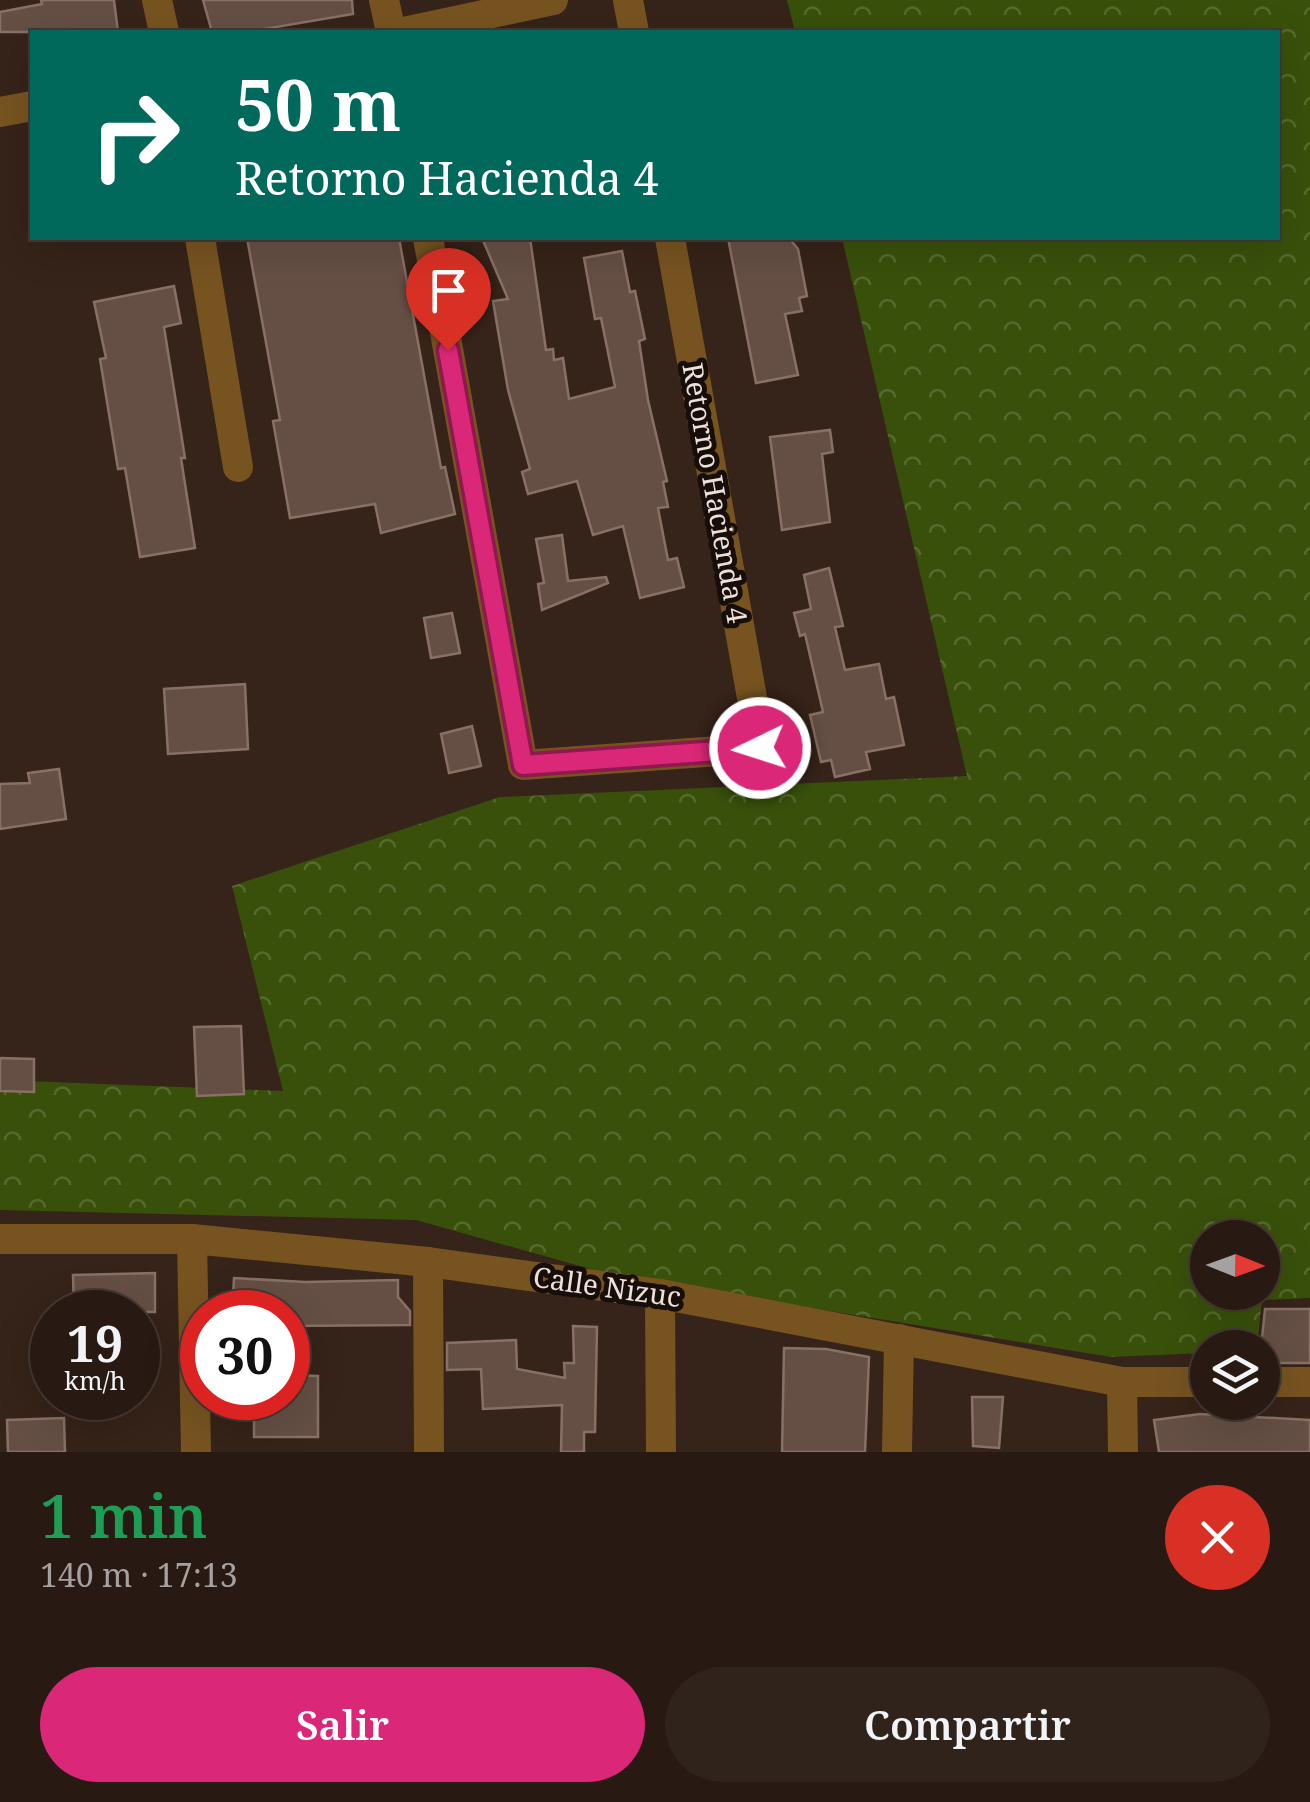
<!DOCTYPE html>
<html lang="es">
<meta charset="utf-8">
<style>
:root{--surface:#281a13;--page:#30231c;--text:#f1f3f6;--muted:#a5a1a0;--line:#443833;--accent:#db2777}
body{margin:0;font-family:"Noto Serif",serif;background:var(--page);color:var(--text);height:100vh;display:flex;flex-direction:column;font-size:38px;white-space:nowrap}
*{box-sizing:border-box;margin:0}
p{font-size:32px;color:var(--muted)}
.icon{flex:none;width:55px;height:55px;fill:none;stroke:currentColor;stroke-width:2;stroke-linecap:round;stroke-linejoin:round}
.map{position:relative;height:1452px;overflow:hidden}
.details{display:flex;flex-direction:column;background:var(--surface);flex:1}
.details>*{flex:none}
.hud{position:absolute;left:30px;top:30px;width:1250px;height:210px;border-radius:0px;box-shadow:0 10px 40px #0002,0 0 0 2px var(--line);background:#00695c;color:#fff;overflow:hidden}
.needle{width:65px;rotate:91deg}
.fabs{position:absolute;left:1190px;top:1220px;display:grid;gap:20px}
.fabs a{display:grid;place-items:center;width:90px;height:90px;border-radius:50%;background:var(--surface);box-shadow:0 10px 40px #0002,0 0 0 2px var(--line);font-size:50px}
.speed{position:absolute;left:30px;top:1290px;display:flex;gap:20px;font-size:50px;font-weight:700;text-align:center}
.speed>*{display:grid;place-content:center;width:130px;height:130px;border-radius:50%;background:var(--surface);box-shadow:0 10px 40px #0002,0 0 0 2px var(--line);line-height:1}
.speed small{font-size:25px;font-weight:400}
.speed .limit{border:15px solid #d22;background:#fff;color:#111}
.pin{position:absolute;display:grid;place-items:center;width:85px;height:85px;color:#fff;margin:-102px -42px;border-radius:50% 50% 50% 0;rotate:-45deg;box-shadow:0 0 10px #0007}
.pin .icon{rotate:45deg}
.me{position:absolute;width:110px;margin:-55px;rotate:266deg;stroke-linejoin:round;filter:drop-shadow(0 0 8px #0008)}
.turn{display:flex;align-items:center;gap:35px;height:210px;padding:0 40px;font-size:45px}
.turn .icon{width:130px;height:130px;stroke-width:2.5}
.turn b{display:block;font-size:70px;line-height:85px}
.round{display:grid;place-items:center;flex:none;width:105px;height:105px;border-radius:52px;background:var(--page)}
.overview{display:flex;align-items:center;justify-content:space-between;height:170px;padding:0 40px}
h1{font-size:60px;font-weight:600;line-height:75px;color:#1e9e55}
.primary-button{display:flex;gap:20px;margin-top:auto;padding:20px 40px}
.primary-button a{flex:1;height:115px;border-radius:60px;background:var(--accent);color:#fff;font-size:40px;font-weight:600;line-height:115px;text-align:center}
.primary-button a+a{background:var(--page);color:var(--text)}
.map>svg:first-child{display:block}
.forest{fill:url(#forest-crowns);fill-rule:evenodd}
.building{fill:#654f44;stroke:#887065;stroke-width:2.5}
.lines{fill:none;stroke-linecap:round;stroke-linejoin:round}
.minor{stroke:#775320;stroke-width:30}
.route-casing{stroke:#8e194d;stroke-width:25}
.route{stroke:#db2777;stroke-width:18}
.labels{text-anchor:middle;stroke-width:10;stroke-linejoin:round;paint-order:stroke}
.street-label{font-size:28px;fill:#ede0d9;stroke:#170e0a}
</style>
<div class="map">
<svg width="1310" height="1452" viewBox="0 0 1310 1452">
<defs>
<pattern id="forest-crowns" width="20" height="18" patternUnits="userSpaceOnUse" patternTransform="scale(2.5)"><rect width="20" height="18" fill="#39500b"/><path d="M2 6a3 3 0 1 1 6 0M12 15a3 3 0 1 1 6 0" fill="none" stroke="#56692e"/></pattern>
</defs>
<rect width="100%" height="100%" fill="#362319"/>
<!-- forest -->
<path class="forest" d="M787 0H1310V1298L1262 1300 1257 1347 1208 1348 1207 1353 1111 1357 612 1275 416 1220 0 1210V1080L283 1091 232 886 500 797 967 776 842 238H1278V32H795ZM1208 1238H1262V1292H1208Z"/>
<!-- building -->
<g class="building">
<polygon points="41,0 114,0 118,32 0,32 0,12 42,4"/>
<polygon points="203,0 352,0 353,14 247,32 212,32"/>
<polygon points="247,238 399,238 441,468 445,467 455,514 381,533 375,504 290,518 273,421 280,420"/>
<polygon points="482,238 530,238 546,350 553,349 554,360 563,358 569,399 615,387 601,318 595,319 584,258 622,251 630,292 635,291 645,339 639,341 648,400 667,481 663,482 668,507 658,508 668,560 677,558 684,587 640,598 623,526 593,535 577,481 528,494 522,472 530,469 508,390 493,301 508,299"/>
<polygon points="728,238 789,238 798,249 807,296 799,298 802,311 785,314 798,375 756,383"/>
<polygon points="174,286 181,323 164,327 185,458 181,458 195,548 140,557 125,468 118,469 100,359 106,358 94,302"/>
<polygon points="830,430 833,452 822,454 830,522 782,530 770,437"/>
<polygon points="562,535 568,581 606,577 608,583 542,610 538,584 544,583 536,539"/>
<polygon points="829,568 843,626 835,627 845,670 879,664 886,699 894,697 904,745 866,752 870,769 835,777 831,760 821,762 810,715 823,712 805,634 800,636 794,613 811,609 804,575"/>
<polygon points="452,613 460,653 431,658 424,618"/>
<polygon points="245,684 248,749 168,754 164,689"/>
<polygon points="472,726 481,766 449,773 441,734"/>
<polygon points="59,769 66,819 0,829 0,784 30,783 28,773"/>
<polygon points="241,1026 244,1094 197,1096 194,1027"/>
<polygon points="0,1058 34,1059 34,1092 0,1091"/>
<polygon points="155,1273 155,1312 74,1312 73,1275"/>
<polygon points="234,1278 305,1282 398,1280 398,1297 410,1311 410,1325 288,1326 288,1312 232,1312"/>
<polygon points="1265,1309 1310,1309 1310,1363 1262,1363 1261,1348"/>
<polygon points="573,1326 597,1327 595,1432 584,1432 584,1452 561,1452 562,1405 483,1409 481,1369 447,1370 447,1343 516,1340 517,1369 565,1378 564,1363 574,1363"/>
<polygon points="784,1348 826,1349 869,1357 865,1452 782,1452"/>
<polygon points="288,1375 318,1376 318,1437 254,1437 254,1398 288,1398"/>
<polygon points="972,1397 1003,1397 999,1448 973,1446"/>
<polygon points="1200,1414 1310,1420 1310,1452 1159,1452 1154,1420"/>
<polygon points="64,1418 65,1452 8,1452 7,1420"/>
</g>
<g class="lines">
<!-- minor -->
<g class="minor">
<polyline points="157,0 164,32"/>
<polyline points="384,0 391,32"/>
<polyline points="628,0 634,32"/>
<polyline points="404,32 553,0"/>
<polyline points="0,112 32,106"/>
<polyline points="200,238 238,467"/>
<polyline points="428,238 523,765 761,748 670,238"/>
<polyline points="0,1239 192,1239 428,1262 660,1294 1122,1382 1208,1382"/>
<polyline points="192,1239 196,1452"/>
<polyline points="428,1262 429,1452"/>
<polyline points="660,1294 661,1452"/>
<polyline points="1122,1382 1123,1452"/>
<polyline points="1262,1382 1310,1382"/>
<polyline points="897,1452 899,1339"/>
</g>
</g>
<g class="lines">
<defs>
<polyline id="route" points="448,350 523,765 760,748"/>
</defs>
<!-- route casing -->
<use href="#route" class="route-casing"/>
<!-- route -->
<use href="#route" class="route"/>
</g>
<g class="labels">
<!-- street labels -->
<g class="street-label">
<text transform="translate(715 493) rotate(80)" y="10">Retorno Hacienda 4</text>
<text transform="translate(607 1287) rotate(8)" y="10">Calle Nizuc</text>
</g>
</g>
</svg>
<div class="fabs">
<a><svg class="needle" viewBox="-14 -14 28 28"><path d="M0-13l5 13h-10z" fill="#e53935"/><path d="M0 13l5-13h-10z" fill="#a5a1a0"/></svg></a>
<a><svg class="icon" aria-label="layers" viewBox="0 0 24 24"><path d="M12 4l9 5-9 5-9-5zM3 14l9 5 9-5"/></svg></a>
</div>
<div class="speed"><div>19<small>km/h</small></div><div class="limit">30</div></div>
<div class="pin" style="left:448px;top:350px;background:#d93025"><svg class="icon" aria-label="arrive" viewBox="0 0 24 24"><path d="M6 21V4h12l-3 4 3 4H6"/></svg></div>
<svg class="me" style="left:760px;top:748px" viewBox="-20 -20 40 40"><circle r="17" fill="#db2777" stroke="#fff" stroke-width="3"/><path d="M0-11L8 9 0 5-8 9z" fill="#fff"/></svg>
<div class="hud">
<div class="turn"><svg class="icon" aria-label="right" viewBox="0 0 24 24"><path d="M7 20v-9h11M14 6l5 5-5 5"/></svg><div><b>50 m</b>Retorno Hacienda 4</div></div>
</div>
</div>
<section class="details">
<div class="overview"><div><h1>1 min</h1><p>140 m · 17:13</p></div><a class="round" style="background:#d93025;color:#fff"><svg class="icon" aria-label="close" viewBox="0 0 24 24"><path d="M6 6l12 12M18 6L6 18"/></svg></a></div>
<div class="primary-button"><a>Salir</a><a>Compartir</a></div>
</section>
